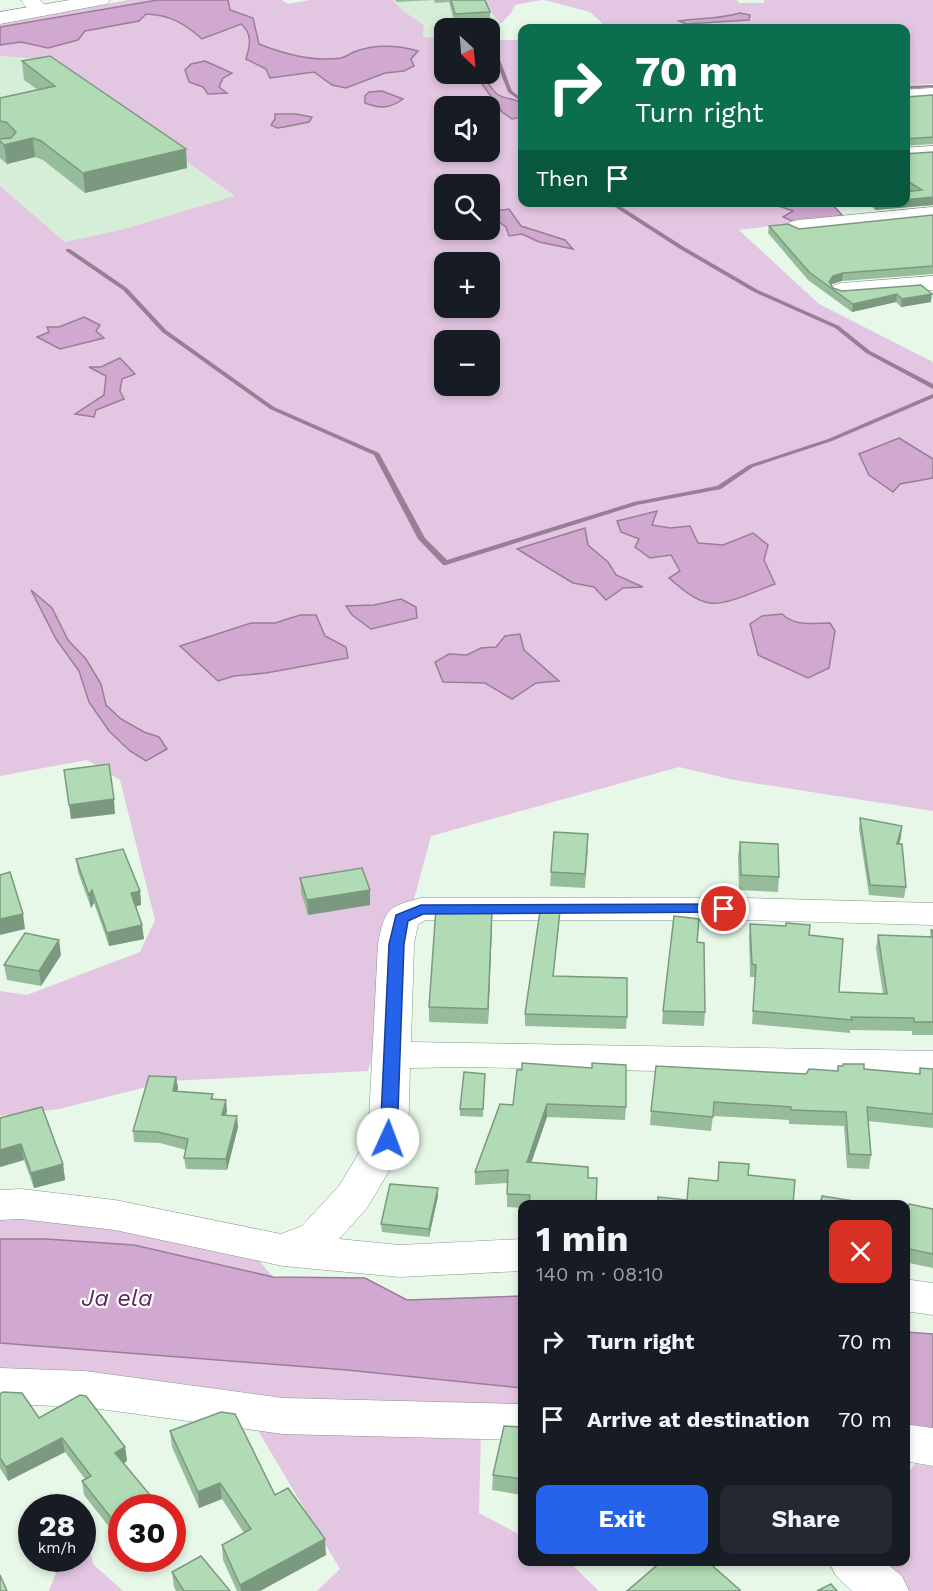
<!DOCTYPE html>
<meta charset="utf-8">
<style>
:root{--surface:#171b24;--page:#242831;--text:#f1f3f6;--muted:#9ea1a6;--accent:#2563eb}
body{margin:0;font-family:"Work Sans",sans-serif;background:var(--page);color:var(--text);height:100vh;display:flex;flex-direction:column;font-size:22px;white-space:nowrap}
*{box-sizing:border-box;margin:0}
p{font-size:20px;color:var(--muted)}
.icon{flex:none;width:33px;height:33px;fill:none;stroke:currentColor;stroke-width:2;stroke-linecap:round;stroke-linejoin:round}
.map{position:relative;flex:1;overflow:hidden}
.details{position:absolute;left:518px;top:1200px;width:392px;height:366px;display:flex;flex-direction:column;background:var(--surface);border-radius:12px;box-shadow:0 3px 9px #0003}
.details>*{flex:none}
.top-card{position:absolute;left:518px;top:24px;width:392px;height:183px;border-radius:12px;box-shadow:0 3px 9px #0003;background:#0b6e4f;color:#fff;overflow:hidden}
.needle{width:39px;rotate:154deg}
.controls{position:absolute;left:434px;top:18px;display:grid;gap:12px}
.controls a{display:grid;place-items:center;width:66px;height:66px;border-radius:12px;background:var(--surface);box-shadow:0 3px 9px #0003;font-size:30px}
.speed{position:absolute;left:18px;top:1494px;display:flex;gap:12px;font-size:30px;font-weight:700;text-align:center}
.speed>*{display:grid;place-content:center;width:78px;height:78px;border-radius:50%;background:var(--surface);box-shadow:0 3px 9px #0003;line-height:1}
.speed small{font-size:15px;font-weight:400}
.speed .limit{border:9px solid #d22;background:#fff;color:#111}
.pin{position:absolute;display:grid;place-items:center;width:51px;height:51px;color:#fff;margin:-26px;border:3px solid #fff;border-radius:50%;box-shadow:0 2px 6px #0007}
.me{position:absolute;width:66px;margin:-33px;rotate:2deg;stroke-linejoin:round;filter:drop-shadow(0 0 4px #0008)}
.turn{display:flex;align-items:center;gap:21px;height:126px;padding:0 18px;font-size:27px}
.turn .icon{width:78px;height:78px;stroke-width:2.5}
.turn b{display:block;font-size:42px;line-height:51px}
.then{display:flex;align-items:center;height:57px;padding:0 18px;background:#0003;gap:12px;font-size:22px}
.round{display:grid;place-items:center;flex:none;width:63px;height:63px;border-radius:12px;background:var(--page)}
.headline{display:flex;align-items:center;justify-content:space-between;height:102px;padding:0 18px}
h1{font-size:36px;font-weight:700;line-height:45px}
.cta{display:flex;gap:12px;margin-top:auto;padding:12px 18px}
.cta a{flex:1;height:69px;border-radius:12px;background:var(--accent);color:#fff;font-size:24px;font-weight:700;line-height:69px;text-align:center}
.cta a+a{background:var(--page);color:var(--text)}
ul{padding:0;list-style:none}
li{display:flex;align-items:center;gap:18px;height:78px;padding:0 18px}
li div{flex:1}
li b{display:block;font-size:22px}
li em{font-style:normal}
.map>svg:first-child{display:block}
.built{fill:#d6edd7}
.green{fill:#e3c6e2;fill-rule:evenodd}
.water{fill:#d1a8cf;stroke:#997e98;stroke-width:1.5}
.lines{fill:none;stroke-linecap:round;stroke-linejoin:round}
.stream{fill:#997e98;fill-rule:evenodd}
.minor-casing{stroke:#869687;stroke-width:1}
.major-casing{stroke:#869687;stroke-width:1}
.minor{fill:#fff;fill-rule:evenodd}
.major{fill:#fff;fill-rule:evenodd}
.wall{fill:#97bc9b}
.shaded-wall{fill:#7b997e}
.building{fill:#b0dbb4;stroke:#7b997e;stroke-width:1.5}
.route{fill:#2563eb;stroke:#184099;stroke-width:1.5}
.labels{text-anchor:middle;stroke-width:4.5;stroke-linejoin:round;paint-order:stroke}
.near-water-label{font-size:24px;font-style:italic;fill:#592758;stroke:#fff}
</style>
<div class="map">
<svg width="933" height="1591" viewBox="0 0 933 1591">
<rect width="100%" height="100%" fill="#e7f8e8"/>
<!-- built -->
<g class="built">
<polygon points="393,0 487,0 487,7 501,24 498,40 489,40 489,28 444,28 444,38 423,37 424,25 403,11"/>
<polygon points="0,56 42,59 236,197 124,229 65,242 0,186"/>
</g>
<!-- green -->
<g class="green">
<path d="M128 0H282L288 4 310 0H393L403 11 424 25 423 37 444 38V74H489V40H522V202L831 203 843 216 739 230 819 304 933 362V811L734 780 679 767 431 836 368 1071 170 1081 59 1109 0 1116V991L27 995 140 952 155 920 120 780 87 760 0 776V186L65 242 124 229 235 196 42 59 0 56V24ZM444 106H489V152H444ZM444 184H489V230H444ZM444 262H489V308H444ZM444 340H489V386H444Z"/>
<polygon points="487,0 542,0 515,5 511,13 501,24 487,7"/>
<polygon points="544,0 737,0 739,3 764,3 764,0 933,0 933,84 905,85 904,28 601,28 602,23 590,12"/>
<polygon points="0,1217 117,1227 252,1253 273,1277 134,1245 46,1239 0,1239"/>
<polygon points="0,1343 347,1370 522,1388 522,1412 263,1402 0,1373"/>
<polygon points="256,1427 481,1433 479,1513 522,1536 522,1562 569,1562 599,1591 317,1591 340,1569"/>
<polygon points="915,1464 933,1466 933,1591 905,1591 875,1562 904,1562 905,1477"/>
<polygon points="83,1519 93,1564 123,1591 49,1591 61,1559 82,1558"/>
</g>
<!-- water -->
<g class="water">
<path d="M158 0H228L230 10 253 18 259 44C284 54 314 62 341 58 346 57 349 54 354 52 373 44 399 45 418 51L411 59 414 66 404 71 385 73 346 88 332 85 314 72 270 78 266 69 246 59C250 46 253 34 241 24L202 39C184 23 170 15 146 14L139 21 85 31 78 40 48 48 21 42 0 45V27Z"/>
<path d="M740 13 750 15 749 20 686 24 679 21C700 18 720 19 740 13Z"/>
<polygon points="205,61 232,73 223,78 219,87 227,93 208,94 203,87 189,82 185,70 191,64"/>
<path d="M475 74H483C486 80 491 89 497 94 512 104 522 92 522 117L512 119 502 112Z"/>
<path d="M382 91 403 99C389 109 380 109 365 103V96L369 92Z"/>
<polygon points="275,114 296,114 312,117 309,122 284,127 277,128 271,125 275,119"/>
<polygon points="770,203 831,203 843,216 794,222 783,217 793,211"/>
<polygon points="509,209 521,226 565,240 573,249 539,242 522,234 509,236 506,227 497,221 489,221 489,212"/>
<polygon points="84,317 100,325 96,331 104,338 60,349 37,337 49,332 47,327 59,327"/>
<polygon points="120,358 135,374 122,379 120,391 124,399 96,410 94,417 75,414 104,395 106,376 89,367 101,367"/>
<polygon points="899,438 933,459 933,478 900,484 893,492 869,475 859,454"/>
<path d="M657 511 652 525 670 528 690 526 698 543 723 545 753 533 768 545 764 560 775 584C760 589 726 606 710 603 695 601 681 588 669 578L680 571 671 555 650 558 635 547 639 539 621 532 617 521Z"/>
<polygon points="585,528 588,545 608,562 616,575 643,587 623,588 606,600 594,587 573,583 517,549"/>
<polygon points="31,590 52,608 68,640 86,659 101,684 106,705 121,719 144,732 159,737 167,749 146,761 130,751 109,731 89,702 79,671 56,639"/>
<polygon points="401,599 416,607 417,618 371,629 352,615 346,606 374,605"/>
<path d="M782 614C796 627 812 623 830 623L835 631 829 668 808 678 758 655 750 624 762 616Z"/>
<polygon points="300,615 316,615 325,636 346,647 348,658 266,673 234,676 218,681 180,646 251,623 275,623"/>
<polygon points="520,634 524,650 559,681 536,683 512,699 485,683 443,682 435,662 449,654 467,655 481,648 496,647 505,636"/>
<polygon points="0,1239 46,1239 134,1245 273,1277 365,1278 407,1300 522,1296 522,1388 347,1370 0,1343"/>
<polygon points="905,1332 933,1334 933,1431 905,1428"/>
</g>
<g class="lines">
<!-- stream -->
<g class="stream">
<polygon points="489,54 495,54 500,60 512,91 522,99 522,102 508,92 496,61 492,56 489,56"/>
<polygon points="933,85 933,87 904,89 904,86"/>
<polygon points="607,202 614,202 684,247 758,290 839,326 870,351 933,384 933,389 866,353 835,328 754,292 680,249"/>
<polygon points="66,249 70,249 127,288 166,330 274,407 379,453 425,538 447,560 634,502 717,486 749,465 828,439 933,394 933,398 832,441 753,467 721,489 637,505 446,565 443,565 418,539 374,455 270,409 162,332 123,290 66,251"/>
</g>
<defs>
<g id="minor">
<path d="M21 0H40L50 11 47 15C35 18 28 10 21 0Z"/>
<polygon points="933,88 933,100 904,102 904,90"/>
<polygon points="933,146 933,158 904,160 904,148"/>
<polygon points="933,207 933,221 798,234 790,232 787,227 790,222 798,220"/>
<polygon points="933,276 933,290 842,297 834,295 830,290 834,285 842,283"/>
<path d="M421 898H747L933 903V925L747 920H426L418 924 414 944 411 1042 933 1051V1077L469 1067 410 1068 408 1139 367 1208 339 1239 400 1245 522 1239V1271L400 1277 283 1266 115 1230 21 1219 0 1220V1190L21 1189 115 1200 281 1234 302 1226 339 1186 368 1138 378 944C385 910 386 907 421 898Z"/>
<polygon points="904,1279 933,1283 933,1315 904,1311"/>
<polygon points="0,1368 85,1371 283,1398 522,1404 522,1440 283,1434 85,1407 0,1404"/>
<polygon points="904,1424 933,1428 933,1466 904,1461"/>
<polygon points="829,1562 885,1562 902,1576 909,1591 852,1591 836,1576"/>
</g>
<polygon id="major" points="70,0 110,0 107,4 101,5 0,24 0,12"/>
</defs>
<!-- minor casing -->
<use href="#minor" class="minor-casing"/>
<!-- major casing -->
<use href="#major" class="major-casing"/>
<!-- minor -->
<use href="#minor" class="minor"/>
<!-- major -->
<use href="#major" class="major"/>
</g>
<!-- wall -->
<g class="wall">
<polygon points="395,0 485,0 490,12 490,23 455,24 449,2 435,3 434,0 397,2"/>
<polygon points="22,61 187,168 85,193 43,160 35,157 7,164 0,158 0,98 38,90 24,80"/>
<polygon points="933,95 933,144 904,146 904,96 905,97"/>
<polygon points="933,152 933,205 875,210 871,206 872,202 904,202 911,191 904,187 904,154"/>
<polygon points="933,215 933,274 842,281 832,284 831,285 833,288 842,291 921,285 931,302 901,307 896,302 852,312 808,280 768,233 769,226 799,229"/>
<polygon points="860,818 901,837 899,844 906,887 904,898 869,895 859,829"/>
<polygon points="740,842 779,877 778,892 739,890 738,857"/>
<polygon points="588,849 585,888 550,886 551,872"/>
<polygon points="76,859 140,891 141,905 136,906 144,939 109,946 94,903 91,908 78,872"/>
<polygon points="300,878 370,890 370,905 308,915 301,893"/>
<polygon points="559,923 553,976 627,1017 626,1029 525,1026 525,1014"/>
<polygon points="492,924 488,1024 429,1022 429,1007"/>
<polygon points="750,924 809,935 839,992 883,994 876,948 878,935 930,937 931,930 933,930 933,1035 912,1035 912,1031 850,1030 850,1033 752,1024 755,977 750,977 749,937"/>
<polygon points="697,942 705,1012 704,1026 662,1024 663,1011"/>
<polygon points="61,955 41,986 7,980 4,965"/>
<polygon points="838,1066 919,1074 920,1068 933,1069 933,1128 868,1121 871,1155 869,1169 847,1168 844,1126 789,1124 789,1120 713,1116 711,1131 650,1125 651,1111 806,1074 837,1071"/>
<polygon points="592,1068 626,1107 625,1120 547,1117 531,1163 588,1178 596,1204 522,1204 522,1208 507,1207 507,1183 475,1185 475,1172 513,1105"/>
<polygon points="485,1074 483,1117 460,1116 460,1109"/>
<polygon points="176,1077 178,1088 177,1092 213,1094 213,1099 227,1111 225,1116 238,1127 227,1170 186,1169 184,1158 186,1150 160,1143 134,1142 133,1131"/>
<polygon points="0,1118 63,1164 65,1180 34,1188 24,1160 0,1167"/>
<polygon points="748,1175 793,1204 658,1204 687,1200 717,1181"/>
<polygon points="438,1188 438,1196 429,1237 382,1232 381,1224"/>
<polygon points="904,1209 933,1209 933,1268 904,1262"/>
<polygon points="0,1394 39,1418 125,1447 127,1461 124,1463 150,1495 152,1508 122,1508 122,1528 114,1533 84,1495 82,1481 85,1479 65,1452 8,1481 0,1468"/>
<polygon points="522,1427 522,1495 492,1490 493,1475"/>
<polygon points="170,1431 275,1495 326,1555 260,1591 237,1591 223,1560 222,1545 244,1533 222,1499 199,1508 172,1447"/>
<polygon points="655,1562 708,1562 740,1590 740,1591 627,1591 654,1567"/>
<polygon points="172,1572 230,1591 176,1591 174,1587"/>
</g>
<!-- shaded-wall -->
<g class="shaded-wall">
<polygon points="33,138 35,157 7,164 4,145"/>
<polygon points="186,149 187,168 85,193 83,173"/>
<polygon points="933,197 933,205 875,210 875,203 904,202 904,200"/>
<polygon points="843,273 842,281 832,284 830,287 829,282 833,276"/>
<polygon points="897,294 896,302 852,312 853,304"/>
<polygon points="932,294 931,302 901,307 902,299"/>
<polygon points="114,799 115,814 71,819 69,805"/>
<polygon points="902,826 901,837 896,854 897,844"/>
<polygon points="92,890 94,903 91,908 89,895"/>
<polygon points="370,890 370,905 308,915 307,900"/>
<polygon points="140,891 141,905 133,907 131,893"/>
<polygon points="492,910 492,924 488,1024 488,1009"/>
<polygon points="23,914 25,929 0,935 0,919"/>
<polygon points="142,925 144,939 109,946 107,933"/>
<polygon points="59,940 61,955 41,986 39,971"/>
<polygon points="176,1077 178,1088 174,1102 173,1091"/>
<polygon points="226,1100 227,1111 223,1126 222,1115"/>
<polygon points="547,1104 547,1117 527,1175 527,1162"/>
<polygon points="237,1116 238,1127 227,1170 226,1159"/>
<polygon points="21,1144 24,1160 0,1167 0,1150"/>
<polygon points="63,1164 65,1180 34,1188 31,1173"/>
<polygon points="438,1188 438,1196 429,1237 429,1229"/>
<polygon points="62,1438 65,1452 8,1481 6,1467"/>
<polygon points="125,1447 127,1461 117,1467 115,1453"/>
<polygon points="220,1483 222,1499 199,1508 198,1492"/>
<polygon points="150,1495 152,1508 130,1508"/>
<polygon points="122,1513 122,1528 114,1533 112,1519"/>
<polygon points="325,1539 326,1555 260,1591 241,1591 240,1585"/>
</g>
<!-- building -->
<g class="building">
<polygon points="451,0 485,0 490,12 455,14"/>
<polygon points="50,56 186,149 83,173 41,141 33,138 4,145 0,141 0,139 11,138 16,132 6,122 0,121 0,98 55,86 22,61"/>
<polygon points="933,95 933,137 904,139 904,96 905,97"/>
<polygon points="933,152 933,197 904,200 904,192 922,190 904,179 904,154"/>
<polygon points="933,215 933,266 843,273 833,276 829,282 833,288 842,291 921,285 932,294 902,299 897,294 853,304 809,272 769,226 788,224 799,229"/>
<polygon points="109,764 114,799 69,805 64,770"/>
<polygon points="860,818 902,826 897,844 902,844 906,887 870,885"/>
<polygon points="554,832 588,834 585,874 551,872"/>
<polygon points="740,842 778,844 779,877 741,875"/>
<polygon points="123,849 140,891 131,893 142,925 107,933 92,890 89,895 76,859"/>
<polygon points="362,868 370,890 307,900 300,878"/>
<polygon points="10,872 23,914 0,919 0,875"/>
<polygon points="436,908 492,910 488,1009 429,1007"/>
<polygon points="540,911 560,911 553,976 627,978 627,1017 525,1014"/>
<polygon points="674,916 699,919 697,942 704,943 705,1012 663,1011"/>
<polygon points="786,923 810,925 809,935 843,939 839,992 887,994 878,935 933,937 931,930 933,930 933,1022 914,1022 914,1018 851,1017 852,1020 753,1011 756,965 752,964 750,924 786,926"/>
<polygon points="25,933 59,940 39,971 4,965"/>
<polygon points="522,1063 592,1068 592,1063 626,1065 626,1107 547,1104 527,1162 588,1167 588,1178 597,1178 596,1204 529,1204 530,1195 507,1194 508,1170 475,1172 500,1104 513,1105 517,1070 522,1070"/>
<polygon points="843,1064 864,1064 864,1069 920,1074 920,1068 933,1069 933,1114 867,1107 871,1155 849,1154 846,1112 791,1110 791,1107 714,1102 713,1117 651,1111 656,1066 806,1074 809,1069 838,1071 838,1066 843,1066"/>
<polygon points="464,1072 485,1074 483,1109 460,1109"/>
<polygon points="149,1076 176,1077 173,1091 213,1094 211,1099 226,1100 222,1115 237,1116 226,1159 184,1158 188,1139 158,1132 133,1131"/>
<polygon points="42,1107 63,1164 31,1173 21,1144 0,1150 0,1118"/>
<polygon points="719,1162 749,1164 748,1175 795,1180 793,1204 751,1204 721,1201 721,1204 658,1204 658,1197 687,1200 689,1178 718,1181"/>
<polygon points="390,1184 438,1188 429,1229 381,1224"/>
<polygon points="822,1196 873,1204 820,1204"/>
<polygon points="909,1204 933,1209 933,1254 904,1248 904,1209 908,1210"/>
<polygon points="3,1392 22,1393 39,1418 80,1395 86,1396 125,1447 115,1453 150,1495 130,1508 122,1508 122,1513 112,1519 82,1481 91,1476 62,1438 6,1467 0,1458 0,1394"/>
<polygon points="221,1412 235,1414 275,1495 288,1488 325,1539 240,1585 222,1545 251,1529 220,1483 198,1492 170,1431"/>
<polygon points="504,1426 522,1427 522,1479 493,1475"/>
<polygon points="201,1556 230,1591 184,1591 172,1572"/>
<polygon points="661,1562 708,1562 740,1590 739,1591 627,1591"/>
<polygon points="0,1575 7,1591 0,1591"/>
<polygon points="831,1584 837,1591 817,1591"/>
</g>
<!-- route -->
<polygon class="route" points="724,904 731,909 729,912 423,914 408,921 404,944 397,1139 394,1143 383,1143 380,1139 389,944 396,915 421,905"/>
<g class="labels">
<!-- near-water labels -->
<g class="near-water-label">
<text x="117" y="1306">Ja ela</text>
</g>
</g>
</svg>
<div class="controls">
<a><svg class="needle" viewBox="-14 -14 28 28"><path d="M0-13l5 13h-10z" fill="#e53935"/><path d="M0 13l5-13h-10z" fill="#9ea1a6"/></svg></a>
<a><svg class="icon" aria-label="sound" viewBox="0 0 24 24"><path d="M4 9h4l5-4v14l-5-4H4zM17 9q2 3 0 6"/></svg></a>
<a><svg class="icon" aria-label="search" viewBox="0 0 24 24"><circle cx="10" cy="10" r="6"/><path d="M15 15l6 6"/></svg></a>
<a>+</a>
<a>−</a>
</div>
<div class="speed"><div>28<small>km/h</small></div><div class="limit">30</div></div>
<div class="pin" style="left:724px;top:909px;background:#d93025"><svg class="icon" aria-label="arrive" viewBox="0 0 24 24"><path d="M6 21V4h12l-3 4 3 4H6"/></svg></div>
<svg class="me" style="left:388px;top:1139px" viewBox="-20 -20 40 40"><circle r="19" fill="#fff"/><path d="M0-13L10 11 0 6-10 11z" fill="#2563eb"/></svg>
<div class="top-card">
<div class="turn"><svg class="icon" aria-label="right" viewBox="0 0 24 24"><path d="M7 20v-9h11M14 6l5 5-5 5"/></svg><div><b>70 m</b>Turn right</div></div>
<div class="then">Then<svg class="icon" aria-label="arrive" viewBox="0 0 24 24"><path d="M6 21V4h12l-3 4 3 4H6"/></svg></div>
</div>
<section class="details">
<div class="headline"><div><h1>1 min</h1><p>140 m · 08:10</p></div><a class="round" style="background:#d93025;color:#fff"><svg class="icon" aria-label="close" viewBox="0 0 24 24"><path d="M6 6l12 12M18 6L6 18"/></svg></a></div>
<ul>
<li><svg class="icon" aria-label="right" viewBox="0 0 24 24"><path d="M7 20v-9h11M14 6l5 5-5 5"/></svg><div><b>Turn right</b></div><em>70 m</em></li>
<li><svg class="icon" aria-label="arrive" viewBox="0 0 24 24"><path d="M6 21V4h12l-3 4 3 4H6"/></svg><div><b>Arrive at destination</b></div><em>70 m</em></li>
</ul>
<div class="cta"><a>Exit</a><a>Share</a></div>
</section>
</div>
